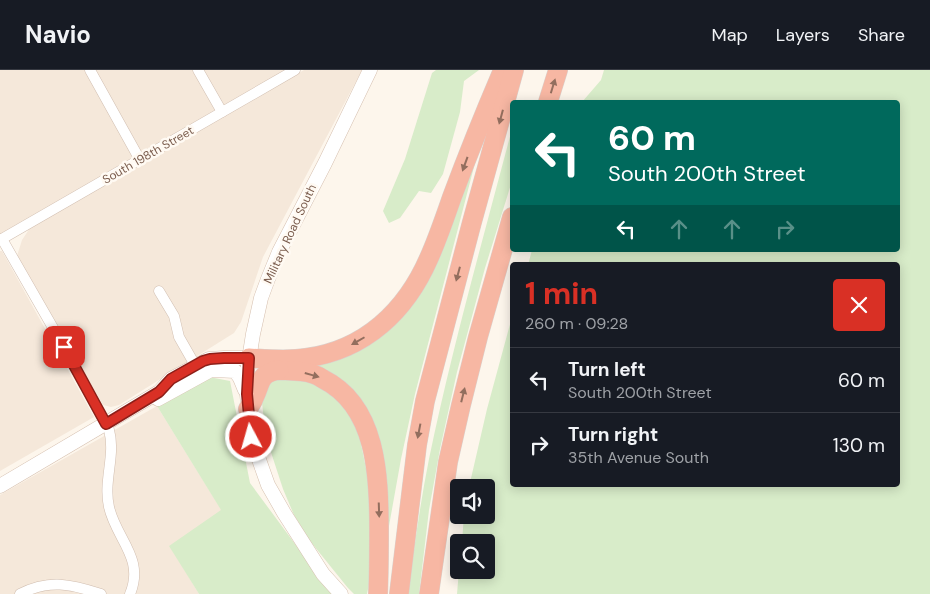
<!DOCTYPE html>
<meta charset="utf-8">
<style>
:root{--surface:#171b24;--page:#20242c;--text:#f1f3f6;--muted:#9ea1a6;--line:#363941;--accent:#d93025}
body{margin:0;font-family:"DM Sans",sans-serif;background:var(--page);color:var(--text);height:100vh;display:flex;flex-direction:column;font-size:19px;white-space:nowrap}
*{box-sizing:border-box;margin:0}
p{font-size:16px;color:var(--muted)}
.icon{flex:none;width:28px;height:28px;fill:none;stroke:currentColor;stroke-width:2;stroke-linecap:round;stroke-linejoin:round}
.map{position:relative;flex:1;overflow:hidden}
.details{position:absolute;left:510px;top:192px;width:390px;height:225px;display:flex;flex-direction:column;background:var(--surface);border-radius:5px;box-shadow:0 2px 12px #0003}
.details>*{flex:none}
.banner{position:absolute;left:510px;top:30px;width:390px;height:152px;border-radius:5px;box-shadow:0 2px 12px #0003;background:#00695c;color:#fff;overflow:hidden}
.fabs{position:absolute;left:450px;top:409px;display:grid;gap:10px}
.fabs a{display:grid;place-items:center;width:45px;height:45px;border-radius:5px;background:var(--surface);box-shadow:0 2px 12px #0003;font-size:25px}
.pin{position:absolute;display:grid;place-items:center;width:42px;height:42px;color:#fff;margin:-21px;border-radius:10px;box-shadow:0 2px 8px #0006}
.me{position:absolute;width:55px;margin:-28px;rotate:354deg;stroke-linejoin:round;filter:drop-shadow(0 0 4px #0008)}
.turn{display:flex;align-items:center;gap:18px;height:105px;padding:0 15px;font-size:22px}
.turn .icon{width:65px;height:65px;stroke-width:2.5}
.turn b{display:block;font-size:35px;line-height:42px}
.lanes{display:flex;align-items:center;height:48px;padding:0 15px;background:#0003;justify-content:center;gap:25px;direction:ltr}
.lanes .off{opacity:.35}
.round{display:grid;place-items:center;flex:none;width:52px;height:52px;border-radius:5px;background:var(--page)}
.headline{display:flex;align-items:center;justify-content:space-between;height:85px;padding:0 15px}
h1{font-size:30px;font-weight:700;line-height:38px;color:var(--accent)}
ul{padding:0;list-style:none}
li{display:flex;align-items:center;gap:15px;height:65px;padding:0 15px;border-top:1px solid var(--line)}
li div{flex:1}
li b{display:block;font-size:19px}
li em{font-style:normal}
header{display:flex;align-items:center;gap:30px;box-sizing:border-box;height:70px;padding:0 25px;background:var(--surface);border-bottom:1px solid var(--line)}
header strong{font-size:24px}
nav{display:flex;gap:28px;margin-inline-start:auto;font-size:18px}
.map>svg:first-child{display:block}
.residential{fill:#f5e8da}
.green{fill:#d8ecc9}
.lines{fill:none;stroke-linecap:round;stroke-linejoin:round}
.minor-casing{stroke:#d1beb0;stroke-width:11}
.secondary-casing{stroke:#d6c0b0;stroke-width:15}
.motorway-casing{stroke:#dad1cd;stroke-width:20}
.minor{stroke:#fff;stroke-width:10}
.secondary{stroke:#fff;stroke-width:14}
.motorway{stroke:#f7b7a3;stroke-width:19}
.oneway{fill:#936e5e}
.route-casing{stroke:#8d1f18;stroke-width:12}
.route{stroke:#d93025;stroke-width:9}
.labels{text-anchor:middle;stroke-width:5;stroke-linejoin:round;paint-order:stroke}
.street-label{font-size:12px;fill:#7a5c4d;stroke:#fffaf3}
</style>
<header>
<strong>Navio</strong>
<nav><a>Map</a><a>Layers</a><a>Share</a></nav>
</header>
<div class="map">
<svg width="930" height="524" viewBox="0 0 930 524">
<rect width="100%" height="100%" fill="#fdf6ec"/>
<!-- residential -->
<g class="residential">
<polygon points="0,0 296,0 0,171"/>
<polygon points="304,0 362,0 263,187 241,252 234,263 119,335 111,337 103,335 17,186 22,170 30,158"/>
<polygon points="0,181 2,181 94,347 0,401"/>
<polygon points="157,336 222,441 170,476 199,524 0,524 0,425"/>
</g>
<!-- green -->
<g class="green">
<polygon points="436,0 479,0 464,11 460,42 443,104 431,123 419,121 400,148 389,153 383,141 405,89 432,3"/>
<polygon points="604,0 930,0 930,524 457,524 459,500 486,500 486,472 462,472 464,445 486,445 486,418 469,417 487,339 512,247 512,415 898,415 898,195 528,195 532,180 898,180 898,32 582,32 601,10"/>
<path d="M512 59V111L485 198 457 302 440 379 429 440 419 524H408C414 479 420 434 429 389 452 278 483 169 512 59Z"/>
<polygon points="482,66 415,324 401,389 382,495 379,384 320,299 318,295 386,263"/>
<polygon points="209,307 230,311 250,413 332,524 199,524 169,476 221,440 157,336"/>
<polygon points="276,307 307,311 334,325 353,350 360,369 368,408 371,467 371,504 367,524 354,524 348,518 310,471 294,445 283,419 266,367 262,333 266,314"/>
</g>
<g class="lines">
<defs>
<g id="minor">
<polyline points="90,0 140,90"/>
<polyline points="198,0 222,42"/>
<path d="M2 169 64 277 109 360C116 385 103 411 109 437 116 469 145 488 130 524"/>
<polyline points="0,170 295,0"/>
<polyline points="159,221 174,246 179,267 195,295"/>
<path d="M20 524C49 509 71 514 101 524"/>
</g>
<g id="secondary">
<polyline points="158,329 209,301 214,300 235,301 240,308 245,320"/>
<polyline points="0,416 159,322 171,309 209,289 224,288 249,288"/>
<polyline points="341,524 323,504 284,443 268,415 251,367 247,324 247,302 253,264 261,228 268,209 279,182 325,93 370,0"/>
</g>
<g id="motorway">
<polyline points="548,32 558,0"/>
<path d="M249 288C267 289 287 291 306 288 365 280 406 241 429 188 438 168 445 147 452 127 468 84 485 42 503 0"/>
<path d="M275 300C287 301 302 300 313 304 316 305 320 307 323 309 377 336 379 406 379 459 379 481 379 502 378 524"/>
<path d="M248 339C250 335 253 332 254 328 262 312 258 304 279 300"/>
<polyline points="399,524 417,375 425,331 472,152 514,0"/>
<polyline points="429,524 448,392 461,335 478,267 512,147"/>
</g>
</defs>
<!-- minor casing -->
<use href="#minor" class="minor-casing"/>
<!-- secondary casing -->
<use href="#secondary" class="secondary-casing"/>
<!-- motorway casing -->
<use href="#motorway" class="motorway-casing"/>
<!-- minor -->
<use href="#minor" class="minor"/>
<!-- secondary -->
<use href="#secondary" class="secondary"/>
<!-- motorway -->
<use href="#motorway" class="motorway"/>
</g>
<!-- one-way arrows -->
<defs><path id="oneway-solid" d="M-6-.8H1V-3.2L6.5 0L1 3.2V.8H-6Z" transform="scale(1.25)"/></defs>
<g class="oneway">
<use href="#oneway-solid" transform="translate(553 16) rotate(-73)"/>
<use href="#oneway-solid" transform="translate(501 47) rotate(105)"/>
<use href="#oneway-solid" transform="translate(465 94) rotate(110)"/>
<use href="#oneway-solid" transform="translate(458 204) rotate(105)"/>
<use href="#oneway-solid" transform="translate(358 271) rotate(150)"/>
<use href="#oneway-solid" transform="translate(312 305) rotate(16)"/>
<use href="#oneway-solid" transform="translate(463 325) rotate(-76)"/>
<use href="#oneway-solid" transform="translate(419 361) rotate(101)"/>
<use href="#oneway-solid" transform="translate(379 440) rotate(88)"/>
</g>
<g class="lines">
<defs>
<polyline id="route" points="64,277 106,354 159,322 171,309 203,291 210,289 224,288 249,288 247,324 251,367"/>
</defs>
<!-- route casing -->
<use href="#route" class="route-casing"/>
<!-- route -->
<use href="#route" class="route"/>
</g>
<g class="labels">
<!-- street labels -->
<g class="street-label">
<text transform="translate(148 85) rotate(-30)" y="4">South 198th Street</text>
<text transform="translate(290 164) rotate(-65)" y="4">Military Road South</text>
</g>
</g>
</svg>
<div class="fabs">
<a><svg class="icon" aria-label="sound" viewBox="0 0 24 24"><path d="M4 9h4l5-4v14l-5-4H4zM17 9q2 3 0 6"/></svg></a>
<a><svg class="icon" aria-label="search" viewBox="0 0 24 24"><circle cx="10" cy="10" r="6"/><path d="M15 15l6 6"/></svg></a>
</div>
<div class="pin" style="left:64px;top:277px;background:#d93025"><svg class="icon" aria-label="arrive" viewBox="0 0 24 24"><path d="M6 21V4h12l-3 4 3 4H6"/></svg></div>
<svg class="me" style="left:251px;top:367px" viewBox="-20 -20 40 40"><circle r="17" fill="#d93025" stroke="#fff" stroke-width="3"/><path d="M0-11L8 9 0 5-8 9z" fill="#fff"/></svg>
<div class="banner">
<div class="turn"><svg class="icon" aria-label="left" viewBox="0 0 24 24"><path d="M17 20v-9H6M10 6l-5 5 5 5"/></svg><div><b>60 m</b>South 200th Street</div></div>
<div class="lanes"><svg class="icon" aria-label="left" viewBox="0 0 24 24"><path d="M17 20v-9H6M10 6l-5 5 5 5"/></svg><svg class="icon off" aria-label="ahead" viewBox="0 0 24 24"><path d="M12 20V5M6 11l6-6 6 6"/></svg><svg class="icon off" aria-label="ahead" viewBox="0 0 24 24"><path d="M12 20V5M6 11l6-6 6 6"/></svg><svg class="icon off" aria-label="right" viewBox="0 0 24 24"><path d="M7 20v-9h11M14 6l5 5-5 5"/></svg></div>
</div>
<section class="details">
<div class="headline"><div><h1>1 min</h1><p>260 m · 09:28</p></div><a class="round" style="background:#d93025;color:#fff"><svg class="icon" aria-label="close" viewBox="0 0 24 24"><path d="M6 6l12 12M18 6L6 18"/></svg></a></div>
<ul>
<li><svg class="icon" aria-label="left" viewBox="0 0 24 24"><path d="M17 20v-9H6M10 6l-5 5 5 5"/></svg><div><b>Turn left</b><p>South 200th Street</p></div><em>60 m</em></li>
<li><svg class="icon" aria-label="right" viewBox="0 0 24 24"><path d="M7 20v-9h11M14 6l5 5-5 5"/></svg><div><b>Turn right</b><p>35th Avenue South</p></div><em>130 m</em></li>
</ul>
</section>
</div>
